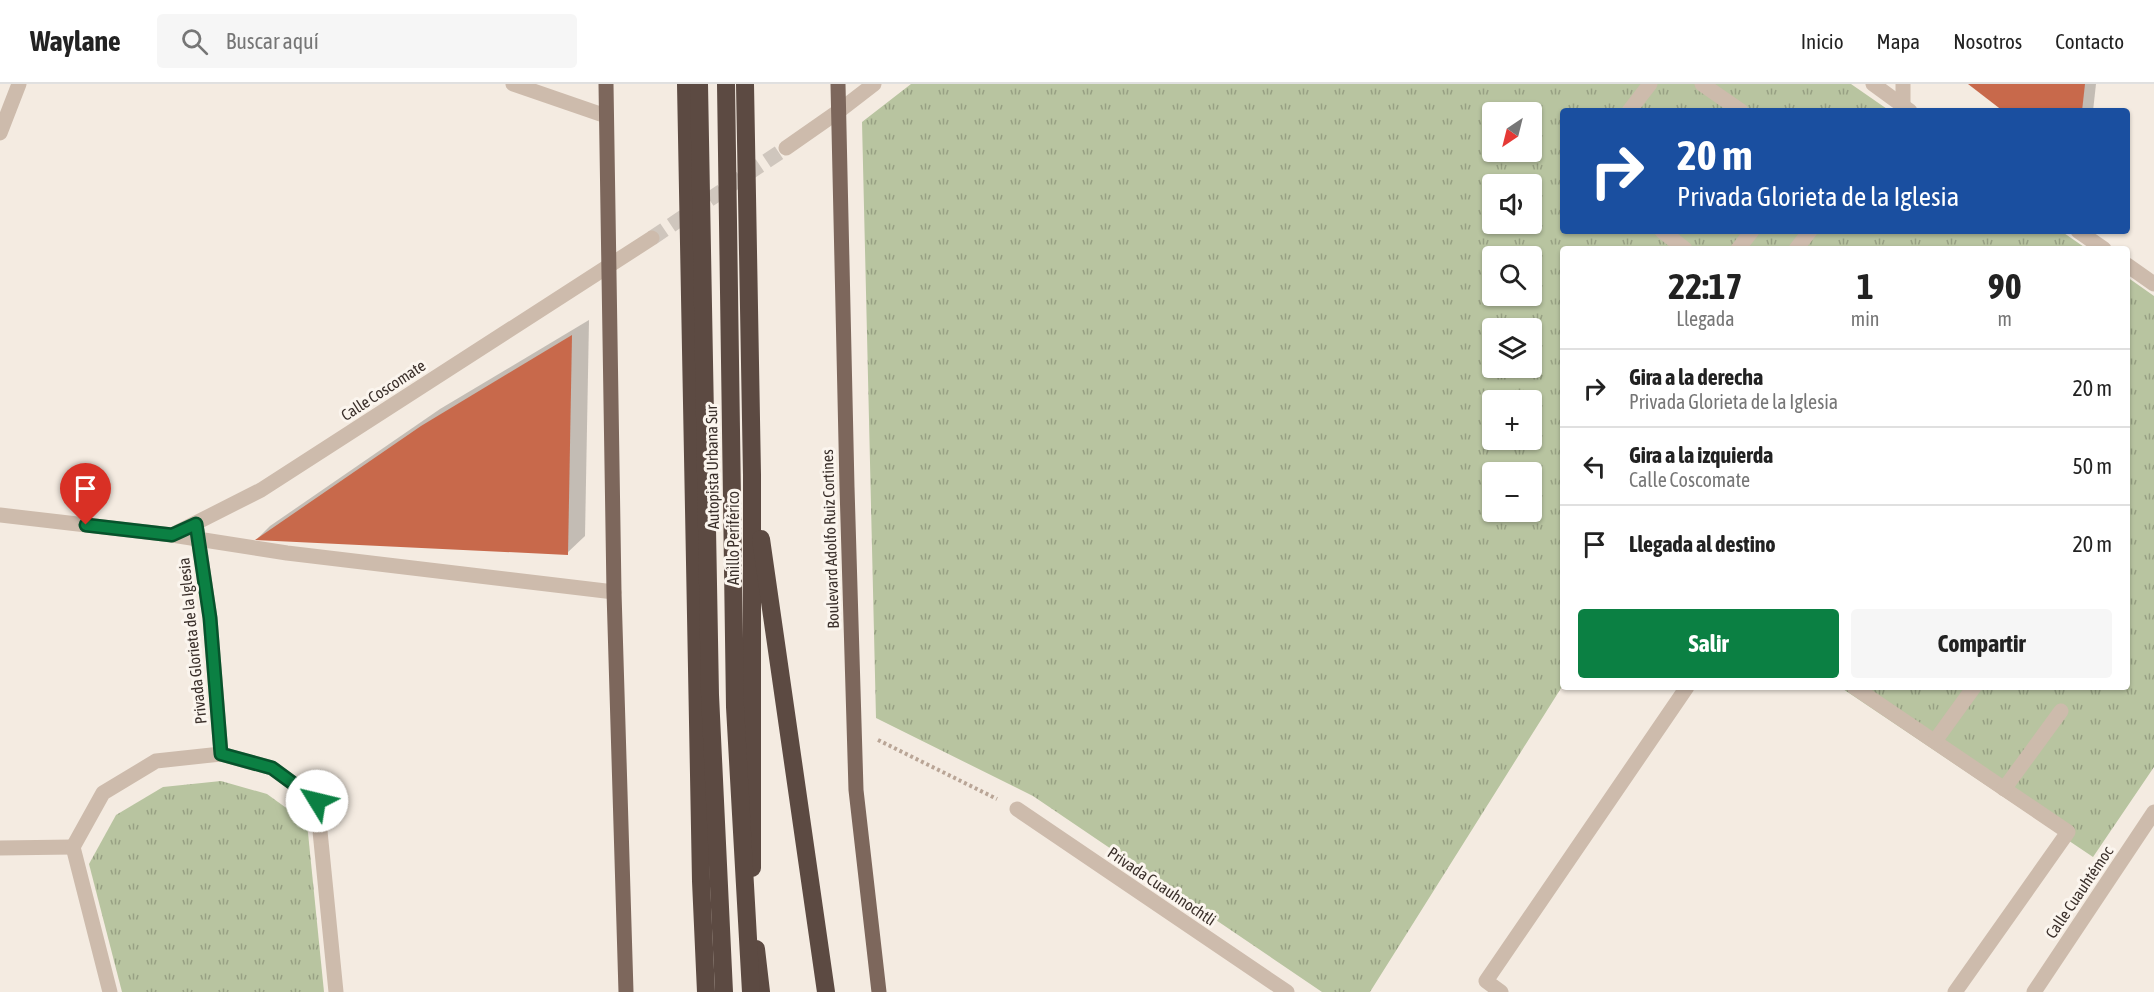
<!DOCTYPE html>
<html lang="es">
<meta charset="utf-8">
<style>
:root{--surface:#fff;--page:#f6f6f6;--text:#222;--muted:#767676;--line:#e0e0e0;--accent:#0b8043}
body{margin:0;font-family:"Asap Condensed",sans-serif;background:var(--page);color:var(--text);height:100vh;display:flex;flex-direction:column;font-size:22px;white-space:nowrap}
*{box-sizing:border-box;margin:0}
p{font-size:20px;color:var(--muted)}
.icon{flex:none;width:33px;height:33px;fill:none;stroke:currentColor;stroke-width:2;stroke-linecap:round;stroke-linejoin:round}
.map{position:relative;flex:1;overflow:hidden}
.drawer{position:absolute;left:1560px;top:162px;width:570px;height:444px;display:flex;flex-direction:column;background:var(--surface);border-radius:6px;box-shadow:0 2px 4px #0004}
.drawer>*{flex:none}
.top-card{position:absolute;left:1560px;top:24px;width:570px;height:126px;border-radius:6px;box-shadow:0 2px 4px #0004;background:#1a4fa0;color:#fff;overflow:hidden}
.needle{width:39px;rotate:215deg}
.controls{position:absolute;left:1482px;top:18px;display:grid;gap:12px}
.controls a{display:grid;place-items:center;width:60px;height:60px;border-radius:6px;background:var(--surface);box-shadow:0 2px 4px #0004;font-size:30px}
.pin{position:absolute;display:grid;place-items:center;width:51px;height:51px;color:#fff;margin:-62px -26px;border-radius:50% 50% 50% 0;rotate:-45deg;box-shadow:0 0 6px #0007}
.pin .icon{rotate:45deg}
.me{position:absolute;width:66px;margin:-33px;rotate:306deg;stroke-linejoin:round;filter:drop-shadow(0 0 4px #0008)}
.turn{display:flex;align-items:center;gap:21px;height:126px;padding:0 18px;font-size:27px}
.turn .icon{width:78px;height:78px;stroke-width:2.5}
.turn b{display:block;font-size:42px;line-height:51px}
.eta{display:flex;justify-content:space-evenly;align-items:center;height:102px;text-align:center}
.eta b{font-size:36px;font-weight:700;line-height:42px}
.cta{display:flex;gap:12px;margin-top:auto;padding:12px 18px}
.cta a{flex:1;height:69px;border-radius:6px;background:var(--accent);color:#fff;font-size:24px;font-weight:700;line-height:69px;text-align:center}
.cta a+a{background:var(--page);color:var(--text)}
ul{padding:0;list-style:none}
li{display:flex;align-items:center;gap:18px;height:78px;padding:0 18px;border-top:2px solid var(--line)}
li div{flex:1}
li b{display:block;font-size:22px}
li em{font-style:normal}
header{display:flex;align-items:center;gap:36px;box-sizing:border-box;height:84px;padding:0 30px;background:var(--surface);border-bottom:2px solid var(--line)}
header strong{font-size:28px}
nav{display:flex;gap:33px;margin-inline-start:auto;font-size:21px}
.search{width:420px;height:54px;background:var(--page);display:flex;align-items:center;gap:15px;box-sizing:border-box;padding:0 21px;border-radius:6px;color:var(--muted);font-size:22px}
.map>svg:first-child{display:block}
.park{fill:url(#park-tufts);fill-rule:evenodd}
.shadow{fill:#0003}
.building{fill:#c8694b}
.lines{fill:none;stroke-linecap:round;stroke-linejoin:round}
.minor-tunnel{stroke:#cfc6bd;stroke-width:15;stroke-dasharray:15 8;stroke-linecap:butt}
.path{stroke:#b9a596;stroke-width:4;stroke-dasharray:3 3;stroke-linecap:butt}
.minor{stroke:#cdbbac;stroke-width:15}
.major{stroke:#7d675c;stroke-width:15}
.highway{stroke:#5c4a42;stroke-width:18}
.highway-bridge{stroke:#5c4a42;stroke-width:18}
.route-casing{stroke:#07532c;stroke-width:15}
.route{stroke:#0b8043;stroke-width:10}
.labels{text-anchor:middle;stroke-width:6;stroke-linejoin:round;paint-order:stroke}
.street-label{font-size:16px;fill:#3b302b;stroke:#fbf5ee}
</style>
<header>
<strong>Waylane</strong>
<div class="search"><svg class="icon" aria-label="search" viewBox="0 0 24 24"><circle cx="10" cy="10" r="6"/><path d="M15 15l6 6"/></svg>Buscar aquí</div>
<nav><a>Inicio</a><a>Mapa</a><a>Nosotros</a><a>Contacto</a></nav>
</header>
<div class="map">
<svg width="2154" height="908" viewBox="0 0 2154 908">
<defs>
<pattern id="park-tufts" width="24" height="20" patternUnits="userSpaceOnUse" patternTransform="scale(1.5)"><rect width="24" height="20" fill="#b8c4a0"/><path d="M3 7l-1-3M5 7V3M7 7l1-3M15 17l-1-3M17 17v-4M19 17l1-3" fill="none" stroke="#97a083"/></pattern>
</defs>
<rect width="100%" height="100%" fill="#f4ebe1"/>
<!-- park -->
<g class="park">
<path d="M911 0H1851L1890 27H1563V147H2061L2087 165H1563V601L1370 908H1322L1033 712 876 634 862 38ZM1492 28H1532V68H1492ZM1492 100H1532V140H1492ZM1492 172H1532V212H1492ZM1492 244H1532V284H1492ZM1492 316H1532V356H1492ZM1492 388H1532V428H1492Z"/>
<polygon points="2127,193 2154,212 2154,683 2093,773 1840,603 2127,603"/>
<polygon points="221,697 267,710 307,739 324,908 122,908 89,780 116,731 163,703"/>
</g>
<!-- shadow -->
<g class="shadow">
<polygon points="1970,0 2096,0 2093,27 2006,27"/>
<polygon points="589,236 585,452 567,469 258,454 270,442 440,325"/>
</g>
<!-- building -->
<g class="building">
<polygon points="1968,0 2085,0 2082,27 2003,27"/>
<polygon points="572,251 568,471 255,456 421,342"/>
</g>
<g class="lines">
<!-- minor-tunnel -->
<polyline class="minor-tunnel" points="652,154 786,64"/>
<!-- path -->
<polyline class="path" points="878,656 997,715"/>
<!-- minor -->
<g class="minor">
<polyline points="513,0 606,32"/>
<polyline points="1702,0 1741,27"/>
<polyline points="1873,0 1910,27"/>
<polyline points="1903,21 1903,0"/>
<polyline points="1629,27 1650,0"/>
<polyline points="0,49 19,0"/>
<polyline points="786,64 839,27 874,0"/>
<polyline points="1662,147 1685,165"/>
<polyline points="2078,147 2104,165"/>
<polyline points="1738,165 1752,147"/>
<polyline points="1796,165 1810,147"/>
<polyline points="2127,181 2154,200"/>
<polyline points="0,431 172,451 287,469 614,508"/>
<polyline points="197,446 210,534 221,670"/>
<polyline points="172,451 261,406 652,154"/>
<polyline points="1854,603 2068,748 1955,908"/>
<polyline points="1935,657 1974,603"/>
<polyline points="2004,705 2061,627"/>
<polyline points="1017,725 1287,908"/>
<polyline points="0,764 73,763"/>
<polyline points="110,908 73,763 103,709 156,677 221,670 272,684 317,717 336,908"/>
<polyline points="1501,908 1486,897 1687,603"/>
<polyline points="2034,908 2154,728"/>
</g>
<!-- major -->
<g class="major">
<polyline points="606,0 614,508 626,908"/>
<polyline points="838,0 847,403 856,706 879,908"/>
</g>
<!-- highway -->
<g class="highway">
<polyline points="686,0 701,797 706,908"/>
<polyline points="745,0 752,391 752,784"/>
<polyline points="761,455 826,908"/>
<polyline points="756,865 761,908"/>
</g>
<!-- highway-bridge -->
<g class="highway-bridge">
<polyline points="699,0 710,611 724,908"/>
<polyline points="726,0 735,623 751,908"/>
</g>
</g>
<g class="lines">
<defs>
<polyline id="route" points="86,441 172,451 196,440 210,534 221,670 272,684 317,717"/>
</defs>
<!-- route casing -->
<use href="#route" class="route-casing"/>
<!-- route -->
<use href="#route" class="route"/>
</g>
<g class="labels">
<!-- street labels -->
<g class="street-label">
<text transform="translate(383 306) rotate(-33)" y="6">Calle Coscomate</text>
<text transform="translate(712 383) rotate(-91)" y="6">Autopista Urbana Sur</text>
<text transform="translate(733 454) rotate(-90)" y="6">Anillo Periférico</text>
<text transform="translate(830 455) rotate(-92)" y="6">Boulevard Adolfo Ruiz Cortines</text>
<text transform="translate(192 557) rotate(-96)" y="6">Privada Glorieta de la Iglesia</text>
<text transform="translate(1162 802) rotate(34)" y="6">Privada Cuauhnochtli</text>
<text transform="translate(2079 808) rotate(-56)" y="6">Calle Cuauhtémoc</text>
</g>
</g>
</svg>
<div class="controls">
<a><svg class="needle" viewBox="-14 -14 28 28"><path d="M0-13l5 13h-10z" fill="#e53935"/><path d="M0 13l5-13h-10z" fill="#767676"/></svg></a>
<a><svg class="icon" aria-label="sound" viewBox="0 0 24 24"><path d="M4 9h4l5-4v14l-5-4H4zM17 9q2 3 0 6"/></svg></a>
<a><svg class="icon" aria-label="search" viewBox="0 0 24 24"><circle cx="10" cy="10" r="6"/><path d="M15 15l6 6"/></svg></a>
<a><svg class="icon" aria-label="layers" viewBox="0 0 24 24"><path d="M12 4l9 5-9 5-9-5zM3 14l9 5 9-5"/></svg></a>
<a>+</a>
<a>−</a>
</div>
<div class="pin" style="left:86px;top:441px;background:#d93025"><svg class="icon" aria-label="arrive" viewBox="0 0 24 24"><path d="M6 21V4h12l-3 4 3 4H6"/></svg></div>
<svg class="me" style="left:317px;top:717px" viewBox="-20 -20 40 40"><circle r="19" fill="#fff"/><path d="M0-13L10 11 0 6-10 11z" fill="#0b8043"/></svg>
<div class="top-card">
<div class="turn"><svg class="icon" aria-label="right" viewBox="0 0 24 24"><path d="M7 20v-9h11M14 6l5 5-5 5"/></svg><div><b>20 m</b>Privada Glorieta de la Iglesia</div></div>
</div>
<section class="drawer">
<div class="eta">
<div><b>22:17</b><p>Llegada</p></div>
<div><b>1</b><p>min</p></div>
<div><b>90</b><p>m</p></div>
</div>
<ul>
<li><svg class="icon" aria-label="right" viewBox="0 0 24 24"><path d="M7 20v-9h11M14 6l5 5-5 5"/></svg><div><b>Gira a la derecha</b><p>Privada Glorieta de la Iglesia</p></div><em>20 m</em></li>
<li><svg class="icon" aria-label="left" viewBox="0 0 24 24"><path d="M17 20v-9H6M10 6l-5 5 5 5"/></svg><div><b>Gira a la izquierda</b><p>Calle Coscomate</p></div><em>50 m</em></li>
<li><svg class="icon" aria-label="arrive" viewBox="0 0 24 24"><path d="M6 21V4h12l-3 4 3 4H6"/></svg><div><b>Llegada al destino</b></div><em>20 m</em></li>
</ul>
<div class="cta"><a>Salir</a><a>Compartir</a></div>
</section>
</div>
